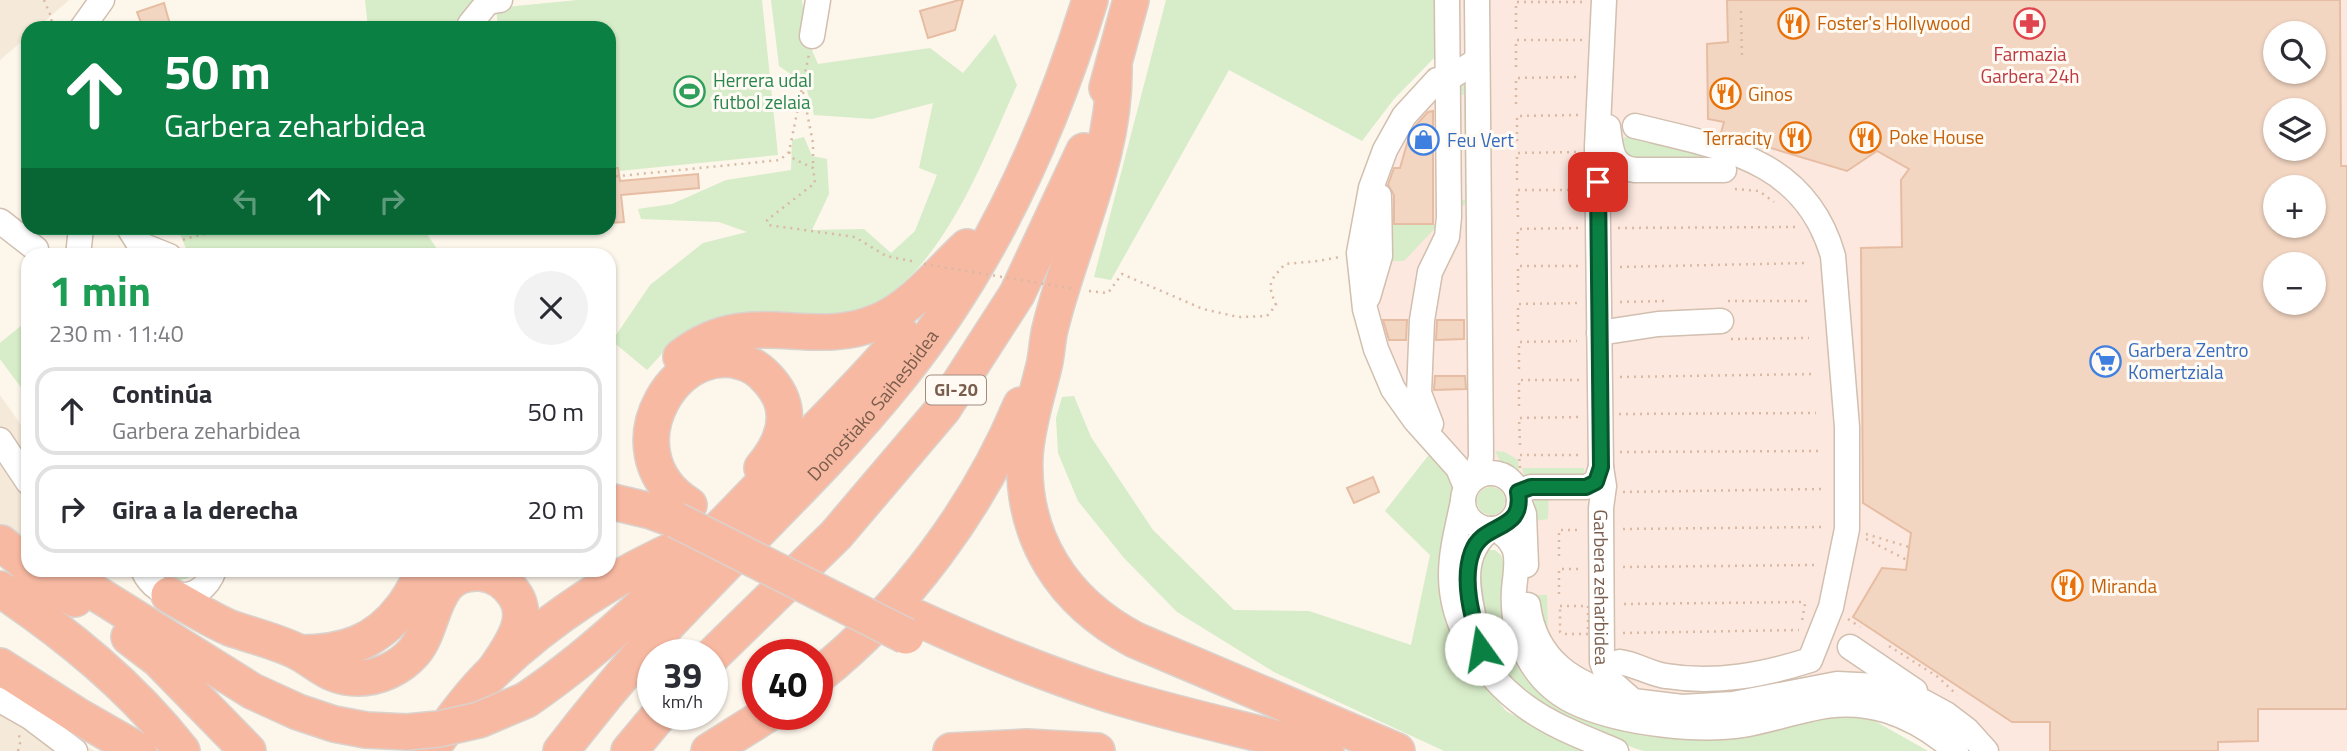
<!DOCTYPE html>
<html lang="es">
<meta charset="utf-8">
<style>
:root{--surface:#fff;--page:#f2f2f3;--text:#2b2b33;--muted:#7c7c81;--line:#e1e1e2}
body{margin:0;font-family:"Titillium Web",sans-serif;background:var(--page);color:var(--text);height:100vh;display:flex;flex-direction:column;font-size:26px;white-space:nowrap}
*{box-sizing:border-box;margin:0}
p{font-size:23px;color:var(--muted)}
.icon{flex:none;width:38px;height:38px;fill:none;stroke:currentColor;stroke-width:2;stroke-linecap:round;stroke-linejoin:round}
.map{position:relative;flex:1;overflow:hidden}
.side{position:absolute;left:21px;top:248px;width:595px;height:329px;display:flex;flex-direction:column;background:var(--surface);border-radius:21px;box-shadow:0 2px 5px #0004}
.side>*{flex:none}
.top-card{position:absolute;left:21px;top:21px;width:595px;height:214px;border-radius:21px;box-shadow:0 2px 5px #0004;background:#0b8043;color:#fff;overflow:hidden}
.tools{position:absolute;left:2263px;top:21px;display:grid;gap:14px}
.tools a{display:grid;place-items:center;width:63px;height:63px;border-radius:50%;background:var(--surface);box-shadow:0 2px 5px #0004;font-size:35px}
.speed{position:absolute;left:637px;top:639px;display:flex;gap:14px;font-size:35px;font-weight:700;text-align:center}
.speed>*{display:grid;place-content:center;width:91px;height:91px;border-radius:50%;background:var(--surface);box-shadow:0 2px 5px #0004;line-height:1}
.speed small{font-size:18px;font-weight:400}
.speed .limit{border:10px solid #d22;background:#fff;color:#111}
.pin{position:absolute;display:grid;place-items:center;width:60px;height:60px;color:#fff;margin:-30px;border-radius:14px;box-shadow:0 4px 10px #0006}
.me{position:absolute;width:77px;margin:-38px;rotate:347deg;stroke-linejoin:round;filter:drop-shadow(0 0 5px #0008)}
.turn{display:flex;align-items:center;gap:24px;height:147px;padding:0 28px;font-size:32px}
.turn .icon{width:91px;height:91px;stroke-width:2.5}
.turn b{display:block;font-size:49px;line-height:60px}
.lanes{display:flex;align-items:center;height:66px;padding:0 28px;background:#0003;justify-content:center;gap:35px;direction:ltr}
.lanes .off{opacity:.35}
.round{display:grid;place-items:center;flex:none;width:74px;height:74px;border-radius:37px;background:var(--page)}
.headline{display:flex;align-items:center;justify-content:space-between;height:119px;padding:0 28px}
h1{font-size:42px;font-weight:700;line-height:52px;color:#1e9e55}
ul{padding:0;list-style:none}
li{display:flex;align-items:center;gap:21px;height:88px;margin:0 14px 10px;padding:0 14px;border:4px solid var(--line);border-radius:21px}
li div{flex:1}
li b{display:block;font-size:26px}
li em{font-style:normal}
.map>svg:first-child{display:block}
.residential{fill:#f5e9d9}
.commercial{fill:#fde8df;fill-rule:evenodd}
.green{fill:#d7ecc8}
.building{fill:#f3d6c2;stroke:#e6bda2;stroke-width:2;fill-rule:evenodd}
.lines{fill:none;stroke-linecap:round;stroke-linejoin:round}
.minor-casing{stroke:#d1bfaf;stroke-width:27}
.highway-casing{stroke:#dad2cd;stroke-width:38}
.path{stroke:#d9b9a4;stroke-width:2.5;stroke-dasharray:2 5;stroke-linecap:butt}
.minor{stroke:#fff;stroke-width:24}
.highway{stroke:#f8b9a2;stroke-width:35}
.highway-bridge-casing{stroke:#dad2cd;stroke-width:38;stroke-linecap:butt}
.path-bridge{stroke:#d9b9a4;stroke-width:2.5;stroke-dasharray:2 5;stroke-linecap:butt}
.highway-bridge{stroke:#f8b9a2;stroke-width:35}
.route-casing{stroke:#07532c;stroke-width:18}
.route{stroke:#0b8043;stroke-width:12}
.labels{text-anchor:middle;stroke-width:6;stroke-linejoin:round;paint-order:stroke}
.shield{fill:#fffaf3;stroke:#a28c7e;stroke-width:2}
.shield-label{font-size:18px;font-weight:bold;fill:#7a5d4c}
.food-label{font-size:19px;fill:#c56008;stroke:#fffaf3;text-anchor:start}
.health-label{font-size:19px;fill:#be3a42;stroke:#fffaf3}
.leisure-label{font-size:19px;fill:#27864d;stroke:#fffaf3;text-anchor:start}
.shop-label{font-size:19px;fill:#366cbe;stroke:#fffaf3;text-anchor:start}
.street-label{font-size:19px;fill:#7a5d4c;stroke:#fffaf3}
</style>
<div class="map">
<svg width="2347" height="751" viewBox="0 0 2347 751">
<rect width="100%" height="100%" fill="#fdf6eb"/>
<!-- residential -->
<g class="residential">
<polygon points="0,0 69,0 37,28 28,28 28,36 0,60"/>
<polygon points="0,395 28,435 28,538 0,525"/>
<polygon points="0,692 94,751 0,751"/>
</g>
<!-- commercial -->
<path class="commercial" d="M1440 0H2347V751H1999L1963 715 1844 672 1801 676 1767 686 1670 702 1596 688 1536 634 1503 528 1431 448 1379 382 1362 176 1375 142 1400 106 1440 61ZM2275 33H2314V72H2275ZM2275 110H2314V149H2275ZM2275 187H2314V226H2275ZM2275 264H2314V303H2275Z"/>
<!-- green -->
<g class="green">
<polygon points="365,0 481,0 454,24 454,28 368,28"/>
<polygon points="578,0 762,0 778,155 609,172 609,28 498,28 496,8"/>
<path d="M771 0H802L807 39 818 64 930 48 963 73 995 34 1017 85C985 155 940 280 863 308 844 315 820 314 799 313 761 312 719 312 685 333 671 341 659 358 647 370L612 341 650 285 703 243 747 232 719 222 641 219 638 209 672 204 726 180 791 170 792 140 804 137 812 156 827 159 829 194 812 230 864 229 891 253 915 231 937 175 919 168 933 103 872 119 814 115 805 84 779 66Z"/>
<polygon points="1166,0 1435,0 1435,57 1394,99 1362,141 1229,70 1111,280 1094,277"/>
<polygon points="1466,79 1467,202 1454,215 1453,200 1465,200 1464,95 1451,93"/>
<polygon points="1637,132 1733,160 1628,165 1615,142"/>
<polygon points="1389,224 1439,224 1404,261 1390,261"/>
<polygon points="178,228 423,228 441,255 184,255 188,254"/>
<polygon points="28,320 28,397 0,359 0,343"/>
<polygon points="1074,396 1091,437 1153,530 1234,610 1309,611 1411,645 1430,555 1385,511 1431,452 1450,475 1453,492 1448,613 1463,659 1506,711 1582,751 1444,751 1274,672 1177,612 1124,558 1078,501 1058,453 1056,418 1062,397"/>
<polygon points="1495,451 1505,452 1518,460 1519,471 1500,461"/>
<polygon points="1522,468 1584,468 1585,477 1527,477 1524,475"/>
<circle cx="1491" cy="501" r="14"/>
<polygon points="1549,493 1548,519 1535,521 1534,495"/>
<polygon points="1488,550 1495,550 1501,555 1547,684 1859,712 1928,751 1644,751 1634,748 1527,700 1495,666 1481,631 1477,557"/>
<path d="M161 571H197C186 583 172 582 161 571Z"/>
<polygon points="1536,595 1547,595 1548,634 1540,617"/>
</g>
<!-- building -->
<g class="building">
<polygon points="959,0 963,0 955,30 928,38 920,11"/>
<path d="M1727 0H2340L2341 166H2347V709H2258V741L2218 742V751H2050V722H2012L1853 617 1882 568 1906 570 1911 533 1863 503 1861 248 1902 247 1901 180 1909 169 1877 151 1847 171 1721 133 1724 122 1708 119 1707 44 1728 42ZM2275 33H2314V72H2275ZM2275 110H2314V149H2275ZM2275 187H2314V226H2275ZM2275 264H2314V303H2275Z"/>
<polygon points="164,3 171,28 143,28 137,12"/>
<polygon points="1433,111 1433,224 1394,224 1394,195 1388,185 1394,168 1400,168 1409,137 1416,125 1428,112"/>
<polygon points="609,168 618,168 620,181 698,174 699,188 621,195 624,222 609,223"/>
<polygon points="1383,320 1407,320 1406,340 1389,340"/>
<polygon points="1437,320 1464,320 1464,339 1436,340"/>
<polygon points="1435,376 1465,376 1466,389 1434,390"/>
<polygon points="1373,477 1379,492 1354,503 1347,488"/>
</g>
<g class="lines">
<defs>
<g id="minor">
<path id="s1" d="M1604 0 1597 147 1601 467 1604 486 1601 508 1602 662 1608 679 1633 701 1682 707 1733 704 1837 684 1878 686 1924 702 1946 714 1967 730 1986 751"/>
<polyline points="82,28 102,0"/>
<polyline points="471,28 470,24 488,2 500,0"/>
<polyline points="812,36 818,0"/>
<path d="M1608 127C1611 147 1610 167 1635 170H1724"/>
<polyline points="0,221 36,249"/>
<polyline points="129,228 139,244 169,256"/>
<polyline points="78,256 81,228"/>
<polyline points="1368,297 1380,256 1379,196"/>
<polyline points="1599,333 1658,324 1721,321"/>
<polyline points="1431,424 1419,393 1422,320 1430,272 1447,237 1449,217 1447,0"/>
<polyline points="0,440 28,482"/>
<circle cx="1491" cy="501" r="28"/>
<polyline points="1476,477 1481,457 1477,0"/>
<polyline points="1466,487 1458,468 1415,420 1393,389 1376,349 1365,309 1359,253 1371,188 1385,150 1404,116 1437,80 1448,79 1476,61"/>
<polyline points="1518,492 1531,487 1586,487 1596,482 1601,467"/>
<path d="M1463 501C1458 526 1451 550 1451 575 1451 627 1484 676 1525 706 1552 726 1585 738 1616 751"/>
<polyline points="1519,501 1524,514 1526,565"/>
<path d="M1496 529C1503 533 1510 539 1514 548 1519 560 1515 576 1514 590 1511 639 1534 686 1581 705 1624 723 1696 732 1743 725 1766 721 1787 714 1810 709 1866 695 1913 714 1956 751"/>
<path d="M143 570C157 602 202 606 214 570"/>
<path d="M1528 605C1535 662 1575 684 1625 699"/>
<path d="M1476 628C1468 592 1458 554 1491 529"/>
<polyline points="1850,647 1915,691"/>
<path d="M1619 662C1636 664 1650 674 1666 676 1716 684 1763 675 1810 660L1831 607 1847 529V427L1833 256C1805 158 1720 147 1635 126"/>
<polyline points="0,700 30,717 75,751"/>
</g>
<g id="highway">
<path d="M1114 66C1116 157 1071 242 1050 329 1047 341 1047 354 1044 366 1037 395 1027 425 1025 455 1021 538 1063 602 1135 640L1397 751"/>
<polyline points="1107,88 1131,0"/>
<path d="M681 357C750 303 808 351 877 322 912 308 940 272 967 247"/>
<polyline points="609,501 651,511 676,520"/>
<path d="M689 505C603 451 681 327 754 367 765 374 776 387 781 399 791 425 778 449 762 468"/>
<polyline points="1,543 28,565"/>
<polyline points="30,570 75,599"/>
<polyline points="59,570 252,691 298,712 334,724 366,730 407,732"/>
<path d="M0 589C68 635 131 686 182 751"/>
<path d="M169 595C189 606 209 619 230 628 253 636 279 642 300 653 321 665 331 678 358 678 379 678 400 668 414 652 437 625 430 570 480 573 495 574 507 583 515 595 522 606 522 619 518 630 512 646 503 658 494 671"/>
<path d="M917 618C978 646 1041 672 1105 693 1178 716 1253 731 1326 751"/>
<polyline points="129,637 158,659 248,751"/>
<path d="M300 653C342 653 376 643 402 608 411 597 417 583 425 570"/>
<polyline points="712,656 836,535 943,409 1017,294 1084,151"/>
<polyline points="0,666 78,716 139,751"/>
<path d="M817 677C905 607 978 508 1021 405"/>
<path d="M526 700C613 641 684 565 757 490 806 439 857 390 903 336"/>
<path d="M430 751C449 723 470 694 494 671 548 619 618 573 687 544"/>
<path id="s2" d="M561 751C588 716 616 682 645 649 729 556 823 473 901 375 989 265 1049 134 1090 0"/>
<polyline points="629,751 660,714"/>
<polyline points="709,751 768,714"/>
<polyline points="951,751 1027,747 1097,751"/>
</g>
</defs>
<!-- minor casing -->
<use href="#minor" class="minor-casing"/>
<!-- highway casing -->
<use href="#highway" class="highway-casing"/>
<!-- path -->
<g class="path">
<polyline points="44,0 52,19 49,28"/>
<polyline points="1741,11 1742,58"/>
<polyline points="1516,29 1516,2 1582,2"/>
<polyline points="1516,67 1516,40 1583,40"/>
<polyline points="803,92 813,143 813,168"/>
<polyline points="1516,104 1516,78 1578,77"/>
<polyline points="1517,141 1517,116 1578,115"/>
<polyline points="789,152 794,159 813,168 815,183 767,220 768,225 855,237 886,256 916,262"/>
<polyline points="609,177 780,160 789,152 809,54"/>
<polyline points="1517,180 1517,153 1577,152"/>
<polyline points="1735,189 1759,191 1774,202"/>
<polyline points="1518,217 1517,190 1579,190"/>
<polyline points="1618,228 1797,227"/>
<path d="M183 240C201 233 219 233 238 228"/>
<polyline points="1517,255 1518,229 1579,228"/>
<polyline points="1620,267 1807,263"/>
<path d="M1089 291 1108 293 1122 274 1203 309 1238 317 1267 316 1276 305C1267 283 1269 282 1285 264L1318 261 1340 257"/>
<polyline points="1518,292 1518,266 1579,266"/>
<polyline points="1728,301 1809,301"/>
<polyline points="1620,302 1666,301"/>
<polyline points="1518,331 1518,304 1580,303"/>
<polyline points="1731,339 1809,338"/>
<polyline points="1519,369 1519,342 1577,341"/>
<polyline points="1620,377 1812,374"/>
<polyline points="1519,406 1519,380 1580,380"/>
<polyline points="1619,414 1816,413"/>
<polyline points="1520,445 1519,418 1580,417"/>
<polyline points="1620,452 1819,451"/>
<polyline points="1520,468 1519,455 1579,455"/>
<polyline points="1623,492 1822,489"/>
<polyline points="1623,529 1821,527"/>
<polyline points="1866,534 1909,547"/>
<polyline points="1866,539 1907,560"/>
<polyline points="1559,556 1559,530 1582,530"/>
<polyline points="1623,567 1814,565"/>
<polyline points="1559,594 1559,569 1580,569"/>
<polyline points="1624,604 1803,602 1805,604 1802,621"/>
<polygon points="1560,606 1588,606 1588,634 1563,634 1560,632"/>
<polyline points="1848,619 1860,627"/>
<polyline points="1623,633 1799,630"/>
<polyline points="1889,646 1938,677 1957,695"/>
<polyline points="18,751 20,743 19,734"/>
</g>
<!-- minor -->
<use href="#minor" class="minor"/>
<!-- highway -->
<use href="#highway" class="highway"/>
<defs>
<g id="highway-bridge">
<polyline points="676,520 906,636"/>
<polyline points="407,732 439,729 479,720 526,700"/>
</g>
</defs>
<!-- highway-bridge casing -->
<use href="#highway-bridge" class="highway-bridge-casing"/>
<!-- path-bridge -->
<polyline class="path-bridge" points="924,264 1075,289"/>
<!-- highway-bridge -->
<use href="#highway-bridge" class="highway-bridge"/>
</g>
<g class="lines">
<defs>
<path id="route" d="M1481 649C1473 620 1461 581 1472 552 1483 521 1525 533 1518 492L1531 487H1586L1596 482 1601 467 1598 182"/>
</defs>
<!-- route casing -->
<use href="#route" class="route-casing"/>
<!-- route -->
<use href="#route" class="route"/>
</g>
<!-- icons -->
<defs>
<symbol id="restaurant-ring" viewBox="-11 -11 22 22"><circle r="9.5" fill="#fffaf3" stroke="#e8710a" stroke-width="1.5"/><path d="M-5-6h1v4h1v-4h1v4h1v-4h1v5L-1.5 .5V6h-2V.5L-5-1ZM5-6V6H3V1.5H1.5Q1.5-4 5-6Z" fill="#e8710a"/></symbol>
<symbol id="pharmacy-ring" viewBox="-11 -11 22 22"><circle r="9.5" fill="#fffaf3" stroke="#e0444e" stroke-width="1.5"/><path d="M-2-6h4v4h4v4h-4v4h-4v-4h-4v-4h4Z" fill="#e0444e"/></symbol>
<symbol id="stadium-ring" viewBox="-11 -11 22 22"><circle r="9.5" fill="#fffaf3" stroke="#2e9e5b" stroke-width="1.5"/><path d="M0-5a6.5 5 0 1 0 0 10a6.5 5 0 1 0 0-10ZM-3.5-1.8h7v3.6h-7Z" fill="#2e9e5b"/></symbol>
<symbol id="shop-ring" viewBox="-11 -11 22 22"><circle r="9.5" fill="#fffaf3" stroke="#3f7fe0" stroke-width="1.5"/><path d="M-5-2.5h2.3a2.7 3.5 0 0 1 5.4 0H5L5.5 6h-11ZM-1.5-2.5h3a1.5 2.3 0 0 0-3 0Z" fill="#3f7fe0"/></symbol>
<symbol id="supermarket-ring" viewBox="-11 -11 22 22"><circle r="9.5" fill="#fffaf3" stroke="#3f7fe0" stroke-width="1.5"/><path d="M-6-5.5h2.5l.6 2H6L4.5 2H-2.5L-4.4-4H-6ZM-1.5 3.2a1.3 1.3 0 1 0 .1 0ZM3 3.2a1.3 1.3 0 1 0 .1 0Z" fill="#3f7fe0"/></symbol>
</defs>
<g fill-rule="evenodd">
<use href="#restaurant-ring" x="1776" y="6" width="35" height="35"/>
<use href="#pharmacy-ring" x="2012" y="6" width="35" height="35"/>
<use href="#stadium-ring" x="672" y="74" width="35" height="35"/>
<use href="#restaurant-ring" x="1708" y="76" width="35" height="35"/>
<use href="#restaurant-ring" x="1848" y="120" width="35" height="35"/>
<use href="#restaurant-ring" x="1778" y="120" width="35" height="35"/>
<use href="#shop-ring" x="1406" y="122" width="35" height="35"/>
<use href="#supermarket-ring" x="2088" y="344" width="35" height="35"/>
<use href="#restaurant-ring" x="2050" y="568" width="35" height="35"/>
</g>
<g class="labels">
<!-- shield labels -->
<rect class="shield" x="926" y="375.5" width="60" height="29" rx="5"/>
<g class="shield-label">
<text x="956" y="396">GI-20</text>
</g>
<!-- food labels -->
<g class="food-label">
<text x="1817" y="30">Foster's Hollywood</text>
<text x="1748" y="101">Ginos</text>
<text x="1889" y="144">Poke House</text>
<text x="1772" y="145" text-anchor="end">Terracity</text>
<text x="2091" y="593">Miranda</text>
</g>
<!-- health labels -->
<g class="health-label">
<text x="2030" y="61">Farmazia<tspan x="2030" dy="22">Garbera 24h</tspan></text>
</g>
<!-- leisure labels -->
<g class="leisure-label">
<text x="713" y="87">Herrera udal<tspan x="713" dy="22">futbol zelaia</tspan></text>
</g>
<!-- shop labels -->
<g class="shop-label">
<text x="1447" y="147">Feu Vert</text>
<text x="2128" y="357">Garbera Zentro<tspan x="2128" dy="22">Komertziala</tspan></text>
</g>
<!-- street labels -->
<g class="street-label">
<text dy="7" stroke="none"><textPath href="#s2" startOffset="466">Donostiako Saihesbidea</textPath></text>
<text dy="7" stroke="none"><textPath href="#s1" startOffset="588">Garbera zeharbidea</textPath></text>
</g>
</g>
</svg>
<div class="tools">
<a><svg class="icon" aria-label="search" viewBox="0 0 24 24"><circle cx="10" cy="10" r="6"/><path d="M15 15l6 6"/></svg></a>
<a><svg class="icon" aria-label="layers" viewBox="0 0 24 24"><path d="M12 4l9 5-9 5-9-5zM3 14l9 5 9-5"/></svg></a>
<a>+</a>
<a>−</a>
</div>
<div class="speed"><div>39<small>km/h</small></div><div class="limit">40</div></div>
<div class="pin" style="left:1598px;top:182px;background:#d93025"><svg class="icon" aria-label="arrive" viewBox="0 0 24 24"><path d="M6 21V4h12l-3 4 3 4H6"/></svg></div>
<svg class="me" style="left:1481px;top:649px" viewBox="-20 -20 40 40"><circle r="19" fill="#fff"/><path d="M0-13L10 11 0 6-10 11z" fill="#0b8043"/></svg>
<div class="top-card">
<div class="turn"><svg class="icon" aria-label="ahead" viewBox="0 0 24 24"><path d="M12 20V5M6 11l6-6 6 6"/></svg><div><b>50 m</b>Garbera zeharbidea</div></div>
<div class="lanes"><svg class="icon off" aria-label="left" viewBox="0 0 24 24"><path d="M17 20v-9H6M10 6l-5 5 5 5"/></svg><svg class="icon" aria-label="ahead" viewBox="0 0 24 24"><path d="M12 20V5M6 11l6-6 6 6"/></svg><svg class="icon off" aria-label="right" viewBox="0 0 24 24"><path d="M7 20v-9h11M14 6l5 5-5 5"/></svg></div>
</div>
<section class="side">
<div class="headline"><div><h1>1 min</h1><p>230 m · 11:40</p></div><a class="round"><svg class="icon" aria-label="close" viewBox="0 0 24 24"><path d="M6 6l12 12M18 6L6 18"/></svg></a></div>
<ul>
<li><svg class="icon" aria-label="ahead" viewBox="0 0 24 24"><path d="M12 20V5M6 11l6-6 6 6"/></svg><div><b>Continúa</b><p>Garbera zeharbidea</p></div><em>50 m</em></li>
<li><svg class="icon" aria-label="right" viewBox="0 0 24 24"><path d="M7 20v-9h11M14 6l5 5-5 5"/></svg><div><b>Gira a la derecha</b></div><em>20 m</em></li>
</ul>
</section>
</div>
